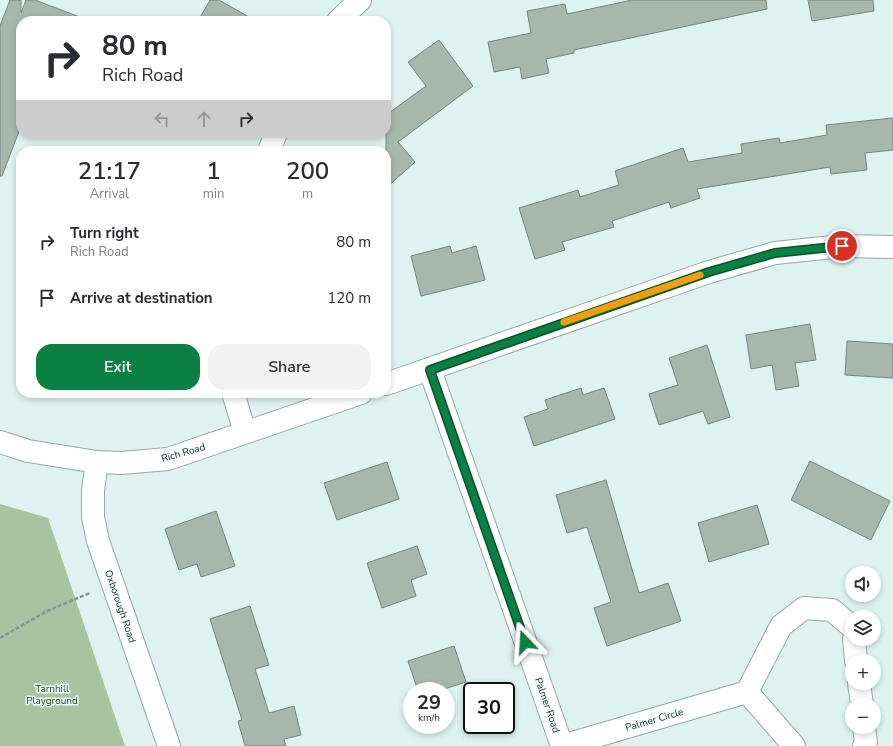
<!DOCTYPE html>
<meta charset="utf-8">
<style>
:root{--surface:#fff;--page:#f2f2f3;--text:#2b2b33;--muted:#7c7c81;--accent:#0b8043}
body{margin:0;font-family:"Nunito Sans",sans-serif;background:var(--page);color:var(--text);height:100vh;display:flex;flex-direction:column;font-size:15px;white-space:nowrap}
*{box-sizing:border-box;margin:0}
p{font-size:13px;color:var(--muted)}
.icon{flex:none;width:22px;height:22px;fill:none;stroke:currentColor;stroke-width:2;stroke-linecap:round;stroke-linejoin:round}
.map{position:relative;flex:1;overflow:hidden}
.details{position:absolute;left:16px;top:146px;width:375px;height:252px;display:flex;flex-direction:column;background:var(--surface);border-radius:16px;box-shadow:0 2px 6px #0003}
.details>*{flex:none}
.top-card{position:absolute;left:16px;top:16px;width:375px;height:122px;border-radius:16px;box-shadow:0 2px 6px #0003;background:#fff;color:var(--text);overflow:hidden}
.buttons{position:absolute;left:845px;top:566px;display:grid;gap:8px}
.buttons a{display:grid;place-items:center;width:36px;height:36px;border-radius:50%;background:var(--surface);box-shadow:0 2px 6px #0003;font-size:20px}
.speed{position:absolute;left:403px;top:682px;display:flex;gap:8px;font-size:20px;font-weight:700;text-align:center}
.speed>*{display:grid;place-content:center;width:52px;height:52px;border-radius:50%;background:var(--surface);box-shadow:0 2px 6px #0003;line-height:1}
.speed small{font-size:10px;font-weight:400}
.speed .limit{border:2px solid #111;border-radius:6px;background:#fff;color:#111}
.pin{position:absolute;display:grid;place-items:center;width:34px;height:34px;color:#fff;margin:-17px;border:2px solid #fff;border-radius:50%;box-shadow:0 1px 4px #0007}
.me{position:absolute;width:44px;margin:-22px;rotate:340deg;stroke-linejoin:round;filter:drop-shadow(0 0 3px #0008)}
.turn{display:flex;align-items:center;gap:14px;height:84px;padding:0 20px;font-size:18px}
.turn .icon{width:52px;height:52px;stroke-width:2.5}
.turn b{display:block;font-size:28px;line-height:34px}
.lanes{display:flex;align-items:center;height:38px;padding:0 20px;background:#0003;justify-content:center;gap:20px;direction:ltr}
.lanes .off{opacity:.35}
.eta{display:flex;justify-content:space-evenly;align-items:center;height:68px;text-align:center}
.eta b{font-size:24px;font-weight:600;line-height:28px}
.action{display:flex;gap:8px;margin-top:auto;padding:8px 20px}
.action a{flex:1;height:46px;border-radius:16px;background:var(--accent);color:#fff;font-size:16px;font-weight:600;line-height:46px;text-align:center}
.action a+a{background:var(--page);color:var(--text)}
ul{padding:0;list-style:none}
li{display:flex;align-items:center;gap:12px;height:56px;padding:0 20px}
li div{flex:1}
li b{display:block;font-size:15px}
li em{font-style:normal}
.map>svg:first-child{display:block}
.green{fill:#a7c4a1}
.building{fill:#a7b7ae;stroke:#76867e}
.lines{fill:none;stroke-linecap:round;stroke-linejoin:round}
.street-casing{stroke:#95a8a5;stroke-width:24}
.path{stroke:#869492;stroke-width:2.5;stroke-dasharray:4 2;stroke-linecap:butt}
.street{stroke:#fff;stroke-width:22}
.route-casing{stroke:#07532c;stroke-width:10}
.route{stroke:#0b8043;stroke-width:7}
.slow{stroke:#f59e0b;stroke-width:7}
.labels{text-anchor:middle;stroke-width:3;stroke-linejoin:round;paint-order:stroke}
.street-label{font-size:10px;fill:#19201f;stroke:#eefefc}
.park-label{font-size:10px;fill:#19450e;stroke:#eefefc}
</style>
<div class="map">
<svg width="893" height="746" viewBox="0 0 893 746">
<rect width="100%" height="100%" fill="#def2ef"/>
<!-- green -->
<polygon class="green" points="0,504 48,518 125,746 0,746"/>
<!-- building -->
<g class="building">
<polygon points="10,0 21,0 21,13 26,0 35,0 85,19 85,21 21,21 21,126 2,176 0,176 0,26"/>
<polygon points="210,0 219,0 256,21 198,21"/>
<polygon points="632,0 766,0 767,9 574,50 574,53 546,59 549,73 522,79 520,67 494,72 488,42 531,33 527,11 565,4 567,14"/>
<polygon points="808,0 873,0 874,11 812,21"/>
<polygon points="439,40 473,86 398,142 415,162 386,188 386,115 426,86 408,62"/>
<polygon points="893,118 893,150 865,153 867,170 831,174 830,167 697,189 700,198 671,208 669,202 612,221 614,227 562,242 565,250 535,259 519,208 578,190 580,197 619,185 615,171 683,148 688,162 742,153 741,144 779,138 780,143 827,135 826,125"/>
<polygon points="450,246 452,253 476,246 485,280 421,296 411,256"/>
<polygon points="810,324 816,360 795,363 799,386 776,390 772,365 751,369 746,335"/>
<polygon points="847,341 893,344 893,378 845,375"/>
<polygon points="707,345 730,417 708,424 703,411 659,425 649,394 678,385 669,358"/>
<polygon points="581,388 583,395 604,388 615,419 534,446 524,417 548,409 545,400"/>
<polygon points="810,461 890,501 871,540 791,500"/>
<polygon points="387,462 399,499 337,520 324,483"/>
<polygon points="606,480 639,593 668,583 681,621 607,646 594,608 611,602 587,527 567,533 556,495"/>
<polygon points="757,505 769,544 709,562 698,523"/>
<polygon points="216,511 235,566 201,577 197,564 179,570 165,529"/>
<polygon points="417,546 427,574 411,580 416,596 382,608 367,563"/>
<polygon points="250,606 269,665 255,669 269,713 294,706 301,735 284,739 286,746 245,746 238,721 242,720 210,619"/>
<polygon points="454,646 466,682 438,691 418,691 408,661"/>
</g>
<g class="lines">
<defs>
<g id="street">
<polyline points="338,21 360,0"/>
<polyline points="269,151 276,133"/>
<polyline points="430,370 562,746"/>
<polyline points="386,384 709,272 775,253 842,246 893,247"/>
<polyline points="233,393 245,432"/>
<polyline points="0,442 28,451 97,462 121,463 168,459 361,393"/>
<polyline points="97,462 93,490 93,517 98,541 169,746"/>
<polyline points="854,639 856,661"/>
<polyline points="859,683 862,705"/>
<polyline points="562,746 747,692"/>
<polyline points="794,746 747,692 781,626 804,608 832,610 852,627"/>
<polyline points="864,746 866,743 864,727"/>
</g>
</defs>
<!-- street casing -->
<use href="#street" class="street-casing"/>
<!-- path -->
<polyline class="path" points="0,638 47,611 90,593"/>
<!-- street -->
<use href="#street" class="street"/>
</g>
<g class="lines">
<defs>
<polyline id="route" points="525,642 430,370 709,272 775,253 842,246"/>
</defs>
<!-- route casing -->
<use href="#route" class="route-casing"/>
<!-- route -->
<use href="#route" class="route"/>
<!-- slow -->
<polyline class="slow" points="564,322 700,275"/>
</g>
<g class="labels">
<!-- street labels -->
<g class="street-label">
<text transform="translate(183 452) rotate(-16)" y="4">Rich Road</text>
<text transform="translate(121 606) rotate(71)" y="4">Oxborough Road</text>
<text transform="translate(548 705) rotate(71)" y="4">Palmer Road</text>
<text transform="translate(654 719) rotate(-16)" y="4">Palmer Circle</text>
</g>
<!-- park labels -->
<g class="park-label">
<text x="52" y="692">Tarnhill<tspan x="52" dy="12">Playground</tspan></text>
</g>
</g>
</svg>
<div class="buttons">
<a><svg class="icon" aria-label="sound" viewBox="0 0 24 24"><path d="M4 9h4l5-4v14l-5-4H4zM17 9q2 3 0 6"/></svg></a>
<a><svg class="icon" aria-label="layers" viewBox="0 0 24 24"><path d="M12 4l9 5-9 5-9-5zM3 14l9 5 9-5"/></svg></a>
<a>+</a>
<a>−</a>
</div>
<div class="speed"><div>29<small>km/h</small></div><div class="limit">30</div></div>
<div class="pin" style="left:842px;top:246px;background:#d93025"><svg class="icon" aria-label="arrive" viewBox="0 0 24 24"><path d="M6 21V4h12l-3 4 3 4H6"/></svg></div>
<svg class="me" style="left:525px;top:642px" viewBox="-20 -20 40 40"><path d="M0-17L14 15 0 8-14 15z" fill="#0b8043" stroke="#fff" stroke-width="4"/></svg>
<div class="top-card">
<div class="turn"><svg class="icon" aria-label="right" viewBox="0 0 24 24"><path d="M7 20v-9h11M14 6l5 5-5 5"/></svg><div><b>80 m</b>Rich Road</div></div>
<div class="lanes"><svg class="icon off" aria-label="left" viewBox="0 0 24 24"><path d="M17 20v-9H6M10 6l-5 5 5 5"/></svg><svg class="icon off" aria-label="ahead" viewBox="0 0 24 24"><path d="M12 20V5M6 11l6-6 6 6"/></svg><svg class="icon" aria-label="right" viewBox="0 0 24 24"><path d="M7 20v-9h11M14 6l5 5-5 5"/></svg></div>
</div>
<section class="details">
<div class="eta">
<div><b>21:17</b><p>Arrival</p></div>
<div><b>1</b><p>min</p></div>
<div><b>200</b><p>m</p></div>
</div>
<ul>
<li><svg class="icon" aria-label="right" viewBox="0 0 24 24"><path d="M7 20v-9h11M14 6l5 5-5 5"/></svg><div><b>Turn right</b><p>Rich Road</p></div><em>80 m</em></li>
<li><svg class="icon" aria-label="arrive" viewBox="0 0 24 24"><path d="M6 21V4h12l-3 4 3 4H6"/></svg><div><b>Arrive at destination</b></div><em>120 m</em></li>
</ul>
<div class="action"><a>Exit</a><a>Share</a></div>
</section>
</div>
